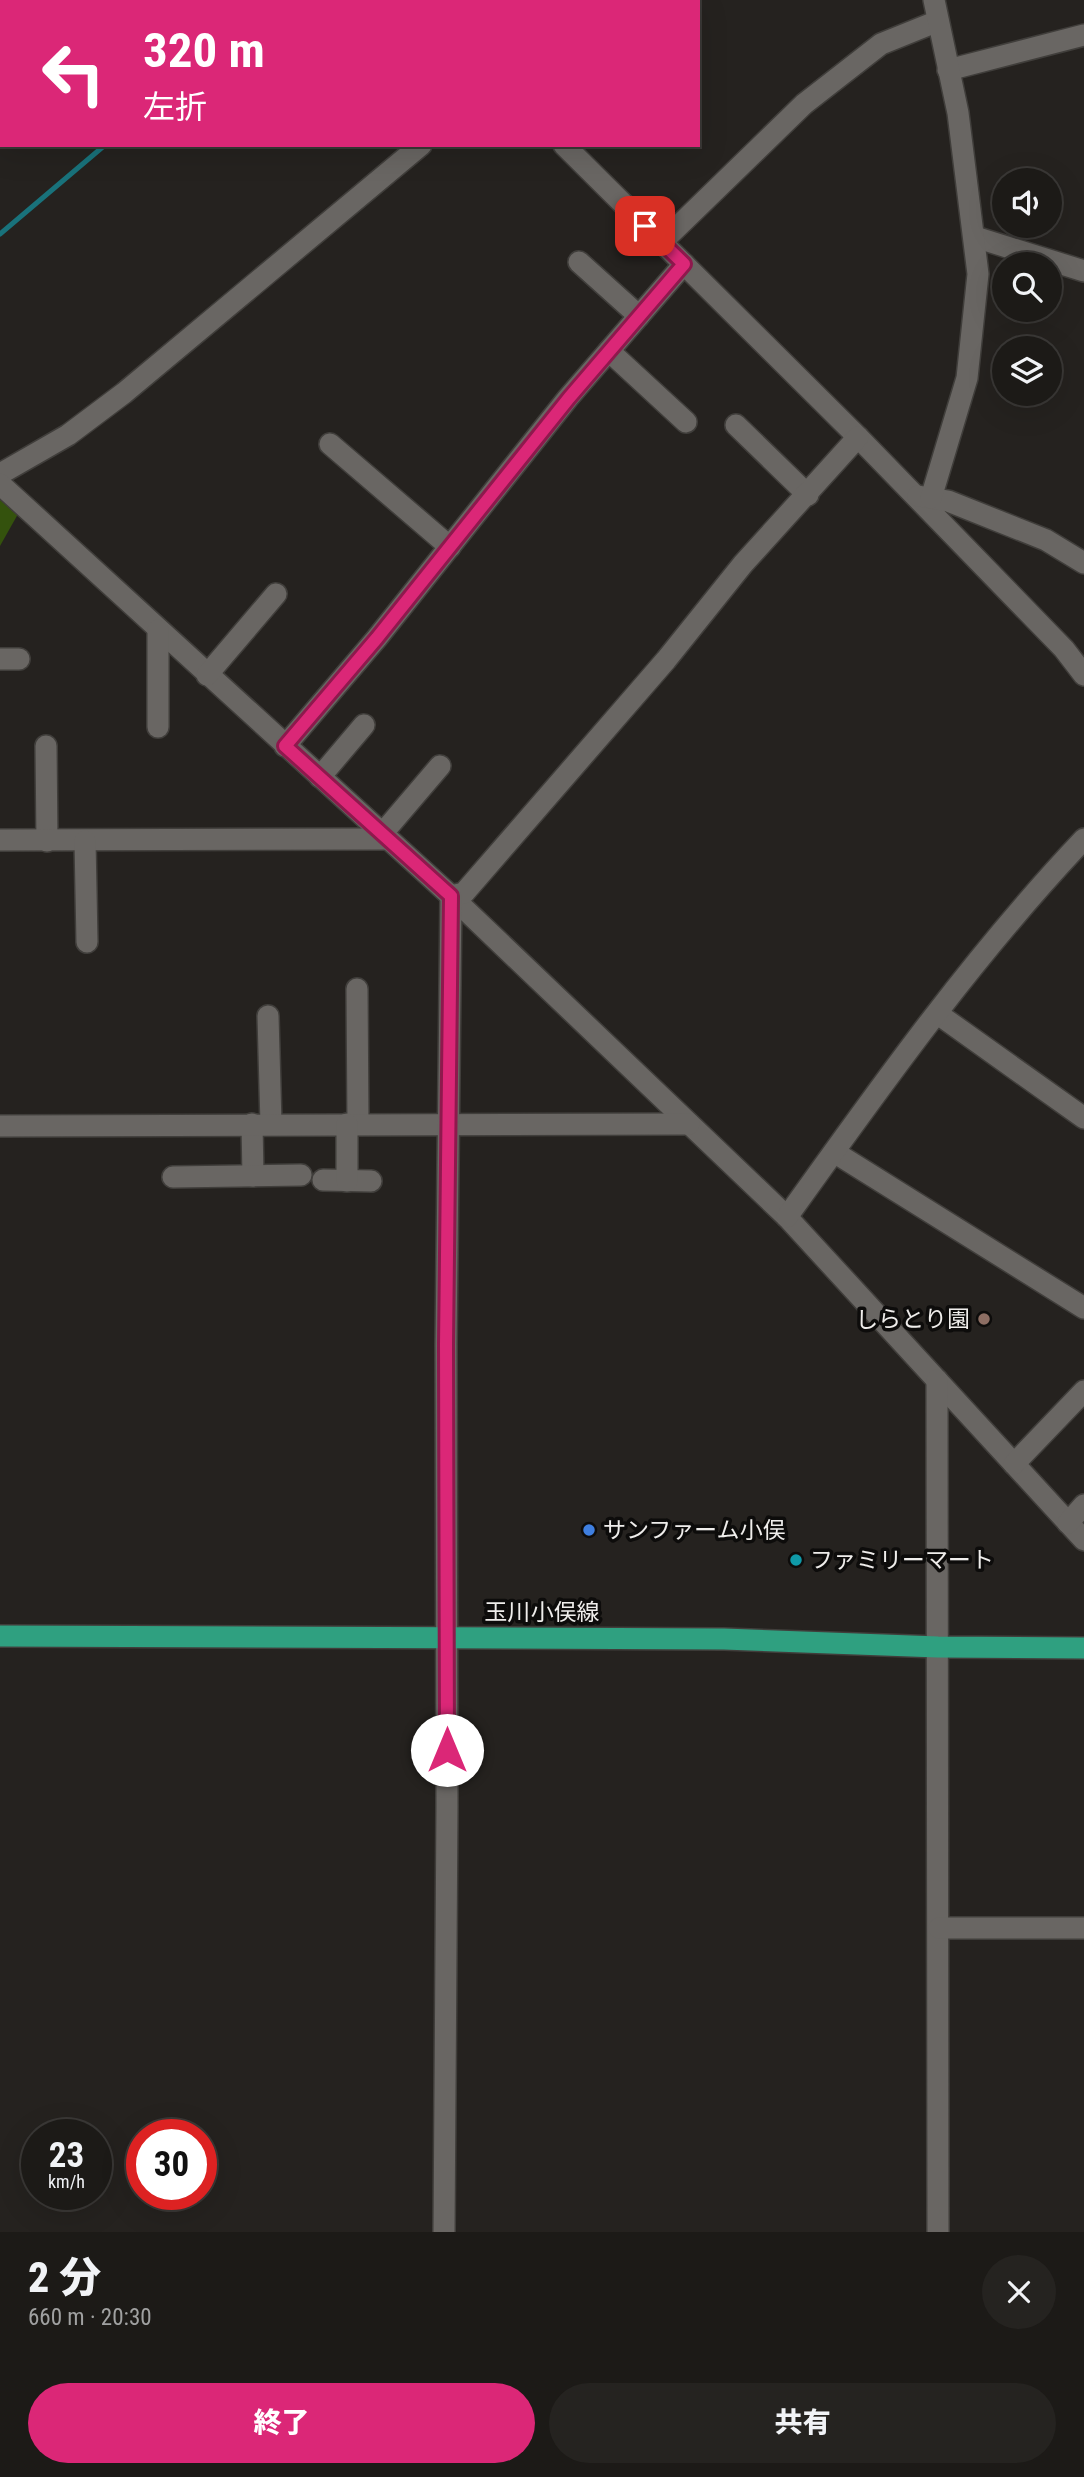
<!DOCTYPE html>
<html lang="ja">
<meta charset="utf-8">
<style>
:root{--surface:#1c1a17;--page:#252320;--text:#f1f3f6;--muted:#a0a1a1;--line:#3a3836;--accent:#db2777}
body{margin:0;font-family:"Roboto Condensed","Noto Sans JP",sans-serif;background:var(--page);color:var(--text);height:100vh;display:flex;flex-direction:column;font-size:26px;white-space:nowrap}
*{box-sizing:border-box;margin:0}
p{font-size:23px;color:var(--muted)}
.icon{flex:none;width:38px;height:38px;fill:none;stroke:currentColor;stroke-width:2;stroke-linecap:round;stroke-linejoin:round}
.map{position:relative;height:2232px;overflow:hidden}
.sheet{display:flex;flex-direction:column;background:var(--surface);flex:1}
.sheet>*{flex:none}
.hud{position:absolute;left:0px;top:0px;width:700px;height:147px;box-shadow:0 7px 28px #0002,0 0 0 2px var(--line);background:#db2777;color:#fff;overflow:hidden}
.controls{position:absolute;left:992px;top:168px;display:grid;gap:14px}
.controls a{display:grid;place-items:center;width:70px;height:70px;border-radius:50%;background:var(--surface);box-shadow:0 7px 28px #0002,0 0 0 2px var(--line);font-size:35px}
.speed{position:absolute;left:21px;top:2119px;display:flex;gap:14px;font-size:35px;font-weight:700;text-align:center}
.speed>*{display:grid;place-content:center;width:91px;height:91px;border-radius:50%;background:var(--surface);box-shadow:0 7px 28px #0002,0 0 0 2px var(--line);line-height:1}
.speed small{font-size:18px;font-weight:400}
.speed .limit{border:10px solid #d22;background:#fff;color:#111}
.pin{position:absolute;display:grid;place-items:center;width:60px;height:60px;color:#fff;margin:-30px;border-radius:14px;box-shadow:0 4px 10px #0006}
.me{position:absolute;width:77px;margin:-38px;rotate:0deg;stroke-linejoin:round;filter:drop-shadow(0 0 5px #0008)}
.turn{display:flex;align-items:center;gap:24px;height:147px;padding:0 28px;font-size:32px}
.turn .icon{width:91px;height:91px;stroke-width:2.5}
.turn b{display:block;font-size:49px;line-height:60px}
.round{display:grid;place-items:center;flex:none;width:74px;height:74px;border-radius:37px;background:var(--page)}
.summary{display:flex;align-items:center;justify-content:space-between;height:119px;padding:0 28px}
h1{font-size:42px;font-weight:800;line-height:52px}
.button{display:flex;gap:14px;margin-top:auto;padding:14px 28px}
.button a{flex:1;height:80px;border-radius:42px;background:var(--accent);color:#fff;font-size:28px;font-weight:800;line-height:80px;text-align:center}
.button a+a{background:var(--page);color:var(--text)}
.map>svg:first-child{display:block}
.forest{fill:#34520d}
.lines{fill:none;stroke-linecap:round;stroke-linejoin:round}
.stream{stroke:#19727b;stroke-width:5}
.canal{stroke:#19727b;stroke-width:19}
.minor-casing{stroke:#403e3b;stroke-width:24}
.major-casing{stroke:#403e3b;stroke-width:24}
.minor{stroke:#696663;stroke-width:21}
.major{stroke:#2fa080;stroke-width:21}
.route-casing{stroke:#8e194d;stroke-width:18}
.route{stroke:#db2777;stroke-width:12}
.education-dot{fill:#8d6e63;stroke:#0d0c0b;stroke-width:2.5}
.shop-dot{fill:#3f7fe0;stroke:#0d0c0b;stroke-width:2.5}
.culture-dot{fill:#0f9aa8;stroke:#0d0c0b;stroke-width:2.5}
.labels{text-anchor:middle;stroke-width:7;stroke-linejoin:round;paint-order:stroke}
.poi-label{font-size:23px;fill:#efedeb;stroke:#0d0c0b;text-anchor:start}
.street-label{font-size:23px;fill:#efedeb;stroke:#0d0c0b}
</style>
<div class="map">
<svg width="1084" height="2232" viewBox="0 0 1084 2232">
<rect width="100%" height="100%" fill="#25221f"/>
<!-- forest -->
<polygon class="forest" points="0,498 18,514 0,546"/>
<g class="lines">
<!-- stream -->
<polyline class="stream" points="0,234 105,145"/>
<!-- canal -->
<polyline class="canal" points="275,2 277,0"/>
<defs>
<g id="minor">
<polyline points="412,0 414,2"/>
<polyline points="8,2 11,0"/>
<polyline points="613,2 621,0"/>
<polyline points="948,70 1084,35"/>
<polyline points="564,145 858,437 1064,649 1084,675"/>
<polyline points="975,237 1084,271"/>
<polyline points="662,242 804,104 881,44 938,21"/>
<polyline points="579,262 639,316"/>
<polyline points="609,351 686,422"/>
<polyline points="736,425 808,495"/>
<polyline points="330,444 450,547"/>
<polyline points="0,474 68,435 124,393 421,145"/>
<polyline points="0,484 451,896 787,1217 1084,1540"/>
<polyline points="918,496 948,501 1046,540 1084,563"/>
<polyline points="931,498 967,378 978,274 958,113 934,0"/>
<polyline points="0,659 19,659"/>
<polyline points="207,675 276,594"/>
<polyline points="158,727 158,630"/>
<polyline points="46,746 47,841"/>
<polyline points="285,746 377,638 568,398 684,264"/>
<polyline points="320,777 364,725"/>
<polyline points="382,834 440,766"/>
<polyline points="0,840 387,839"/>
<polyline points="85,841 87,942"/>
<polyline points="451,896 464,893 666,660 743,564 858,437"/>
<polyline points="357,989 358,1124"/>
<polyline points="938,1014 1084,1118"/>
<polyline points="268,1016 271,1124"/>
<polyline points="252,1124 253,1176"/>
<polyline points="0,1126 689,1124"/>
<polyline points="834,1152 1084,1308"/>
<polyline points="173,1177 301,1175"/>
<polyline points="323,1180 371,1181"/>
<polyline points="347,1181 347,1124"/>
<path d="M787 1217C880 1087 974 955 1084 839"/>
<polyline points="937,1380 938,2232"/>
<polyline points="1014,1464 1084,1391"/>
<polyline points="1068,1523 1084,1505"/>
<polyline points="939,1928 1084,1928"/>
<polyline points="444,2232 447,1806 446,1345 451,896"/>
</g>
<polyline id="major" points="0,1636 724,1639 938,1647 1084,1648"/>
</defs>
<!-- minor casing -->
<use href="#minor" class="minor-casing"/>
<!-- major casing -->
<use href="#major" class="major-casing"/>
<!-- minor -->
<use href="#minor" class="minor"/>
<!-- major -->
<use href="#major" class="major"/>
</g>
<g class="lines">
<defs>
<polyline id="route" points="447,1750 446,1345 451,896 285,746 377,638 569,398 684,264 645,226"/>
</defs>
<!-- route casing -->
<use href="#route" class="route-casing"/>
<!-- route -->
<use href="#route" class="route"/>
</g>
<!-- markers -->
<circle class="education-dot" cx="984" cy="1319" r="7"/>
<circle class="shop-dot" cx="589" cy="1530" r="7"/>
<circle class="culture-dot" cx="796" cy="1560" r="7"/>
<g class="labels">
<!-- poi labels -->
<g class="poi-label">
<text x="970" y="1327" text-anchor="end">しらとり園</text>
<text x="603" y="1538">サンファーム小俣</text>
<text x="810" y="1568">ファミリーマート</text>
</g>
<!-- street labels -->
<g class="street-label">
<text x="542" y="1620">玉川小俣線</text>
</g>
</g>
</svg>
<div class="controls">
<a><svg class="icon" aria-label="sound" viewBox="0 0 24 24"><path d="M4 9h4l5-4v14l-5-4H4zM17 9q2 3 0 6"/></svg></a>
<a><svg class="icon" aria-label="search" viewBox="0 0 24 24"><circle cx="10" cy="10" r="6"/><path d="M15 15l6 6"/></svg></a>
<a><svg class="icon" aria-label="layers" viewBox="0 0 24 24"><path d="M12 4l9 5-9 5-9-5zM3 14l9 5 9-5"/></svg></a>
</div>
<div class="speed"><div>23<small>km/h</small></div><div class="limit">30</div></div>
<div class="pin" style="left:645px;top:226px;background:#d93025"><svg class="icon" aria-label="arrive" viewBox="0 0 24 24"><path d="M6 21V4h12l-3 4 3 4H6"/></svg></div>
<svg class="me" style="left:447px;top:1750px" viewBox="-20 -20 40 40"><circle r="19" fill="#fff"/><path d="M0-13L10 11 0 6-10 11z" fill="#db2777"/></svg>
<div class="hud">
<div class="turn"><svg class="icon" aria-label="left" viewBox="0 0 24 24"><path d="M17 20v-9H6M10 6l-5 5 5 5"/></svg><div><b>320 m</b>左折</div></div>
</div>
</div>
<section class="sheet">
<div class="summary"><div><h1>2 分</h1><p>660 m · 20:30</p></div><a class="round"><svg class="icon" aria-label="close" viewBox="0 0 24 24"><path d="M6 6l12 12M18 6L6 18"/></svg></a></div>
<div class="button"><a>終了</a><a>共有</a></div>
</section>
